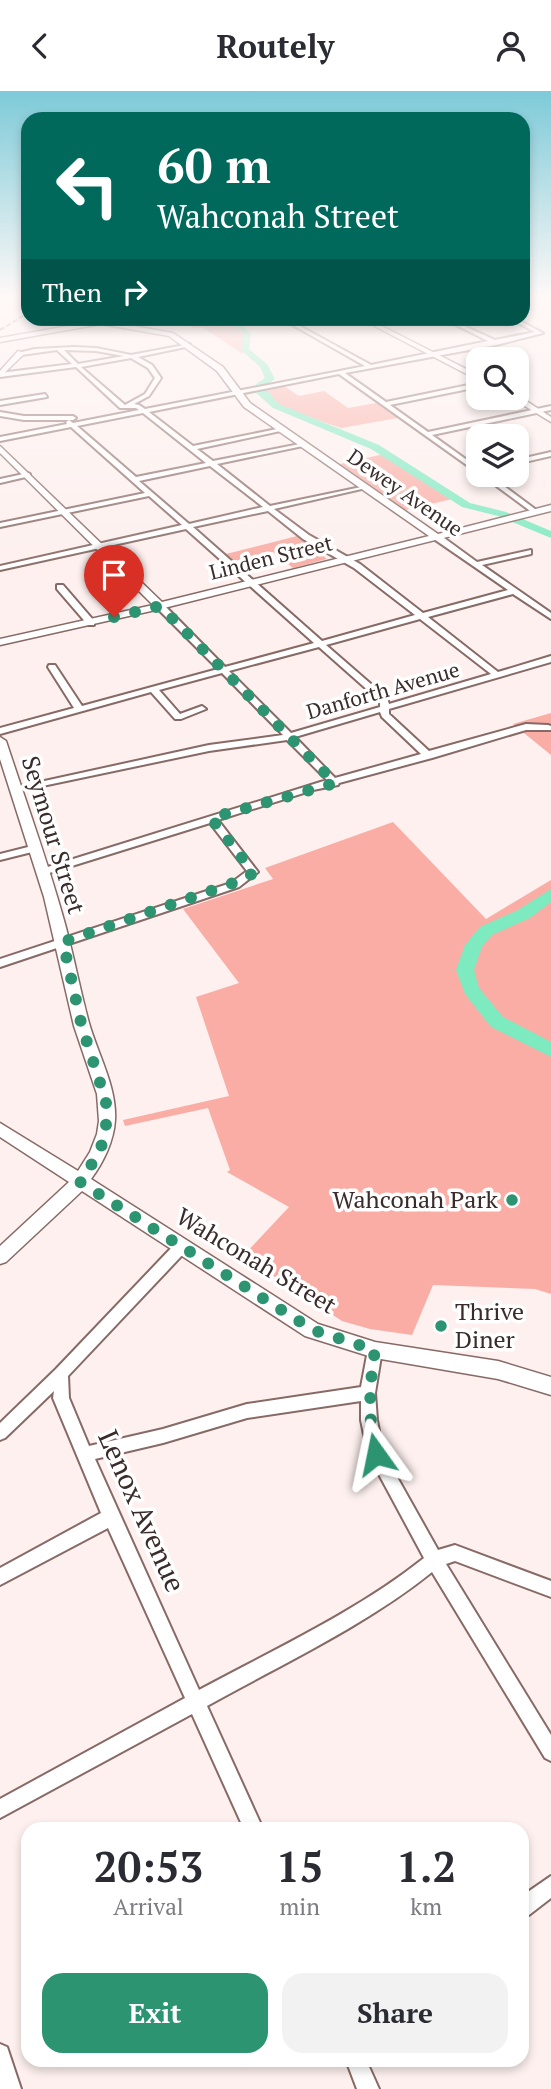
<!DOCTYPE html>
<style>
:root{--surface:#fff;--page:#f2f2f3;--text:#2b2b33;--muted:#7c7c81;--accent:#2d9471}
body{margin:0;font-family:"PT Serif",serif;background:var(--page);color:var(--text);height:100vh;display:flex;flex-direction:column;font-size:26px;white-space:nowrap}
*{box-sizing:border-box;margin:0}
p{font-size:23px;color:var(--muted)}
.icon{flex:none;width:38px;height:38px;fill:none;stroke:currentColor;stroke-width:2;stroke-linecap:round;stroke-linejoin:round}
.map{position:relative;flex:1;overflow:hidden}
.drawer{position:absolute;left:21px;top:1731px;width:508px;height:245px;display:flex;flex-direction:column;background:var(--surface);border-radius:21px;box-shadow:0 4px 10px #0003}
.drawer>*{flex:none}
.banner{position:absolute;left:21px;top:21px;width:509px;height:214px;border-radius:21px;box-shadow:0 4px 10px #0003;background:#00695c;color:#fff;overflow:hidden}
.tools{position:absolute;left:466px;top:256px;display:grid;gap:14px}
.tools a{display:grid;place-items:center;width:63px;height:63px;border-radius:14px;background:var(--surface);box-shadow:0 4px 10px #0003;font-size:35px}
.pin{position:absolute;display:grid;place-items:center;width:60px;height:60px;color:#fff;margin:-72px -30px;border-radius:50% 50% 50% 0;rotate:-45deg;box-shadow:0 0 7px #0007}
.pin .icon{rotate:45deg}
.me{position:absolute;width:77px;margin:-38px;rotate:348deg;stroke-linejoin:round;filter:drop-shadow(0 0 5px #0008)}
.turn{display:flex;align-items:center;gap:24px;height:147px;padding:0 21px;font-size:32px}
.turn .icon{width:91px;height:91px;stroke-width:2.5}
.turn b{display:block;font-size:49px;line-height:60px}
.then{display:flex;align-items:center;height:66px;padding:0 21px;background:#0003;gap:14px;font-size:26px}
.eta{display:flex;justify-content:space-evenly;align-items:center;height:119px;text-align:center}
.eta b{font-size:42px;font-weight:700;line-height:49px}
.action{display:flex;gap:14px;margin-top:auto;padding:14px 21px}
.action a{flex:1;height:80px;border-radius:21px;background:var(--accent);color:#fff;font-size:28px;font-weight:700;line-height:80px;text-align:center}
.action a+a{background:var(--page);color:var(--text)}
header{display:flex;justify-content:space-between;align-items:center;height:91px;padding:0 21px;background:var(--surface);font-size:32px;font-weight:700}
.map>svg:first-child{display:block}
.green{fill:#f9ada4}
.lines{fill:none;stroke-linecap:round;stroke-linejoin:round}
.river{fill:#7deac0;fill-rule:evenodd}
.street-casing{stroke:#876a66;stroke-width:4}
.secondary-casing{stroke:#876a66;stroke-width:3}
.street{fill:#fff;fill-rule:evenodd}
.secondary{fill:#fff;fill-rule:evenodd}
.rail{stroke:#7a6d6b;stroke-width:2;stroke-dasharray:5 2.5;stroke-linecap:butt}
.route{stroke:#2d9471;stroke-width:12;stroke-dasharray:0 21.6}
.poi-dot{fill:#2d9471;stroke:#fff;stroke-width:2.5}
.labels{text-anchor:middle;stroke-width:7;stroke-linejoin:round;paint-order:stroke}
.far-street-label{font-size:21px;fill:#392c2b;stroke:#fff}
.street-label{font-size:24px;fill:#392c2b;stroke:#fff}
.poi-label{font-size:24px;fill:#392c2b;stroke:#fff;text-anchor:end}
.near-street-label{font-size:28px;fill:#392c2b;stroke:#fff}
</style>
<header><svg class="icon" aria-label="back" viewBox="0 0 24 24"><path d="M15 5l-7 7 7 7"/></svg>Routely<svg class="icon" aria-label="person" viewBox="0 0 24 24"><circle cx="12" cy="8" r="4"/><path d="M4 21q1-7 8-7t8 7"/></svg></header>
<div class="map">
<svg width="551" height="1998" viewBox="0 0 551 1998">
<rect width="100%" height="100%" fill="#fdf0ee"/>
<!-- green -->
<g class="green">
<polygon points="180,228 228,228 244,243 243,263 202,236 193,237"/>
<polygon points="284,295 299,305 324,300 348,317 376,312 398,327 341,337 283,317 262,299"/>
<polygon points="384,363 452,408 406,419 340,373"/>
<polygon points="297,445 327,468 293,477 273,461 235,470 226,463"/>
<polygon points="551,622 551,664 513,633"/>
<polygon points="393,731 486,828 551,789 551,1203 535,1198 433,1194 412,1244 370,1238 342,1230 243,1165 289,1116 227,1081 230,1079 208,1017 125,1035 123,1029 229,1005 196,906 239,892 183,818 273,788 265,777"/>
</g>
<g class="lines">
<!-- river -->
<g class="river">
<polygon points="228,228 236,228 251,243 249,258 267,273 275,288 264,296 279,313 379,354 470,412 506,421 551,440 551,447 498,425 462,416 371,358 273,317 255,301 256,293 265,287 260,276 241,259 243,243"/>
<polygon points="551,798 551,811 530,827 492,844 482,856 474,879 479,897 503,926 551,951 551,966 491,936 465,903 456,879 465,854 480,836 518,819"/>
</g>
<defs>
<g id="street">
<path d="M282 228H287L371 274 488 250 444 228H449L495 249 535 241 511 228H516L543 242 496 254 345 282 386 311 478 292V296L390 314 428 341 551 315V319L432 344 478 377V382L339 283 149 321 193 355 282 337 285 339 197 358 213 370 305 352V354L303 355 217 373 270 415 366 395V397L274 418 309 444 360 473 423 522 508 499 434 448V444H440L477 471 531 459V463L482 474 551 522V528L513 503 428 526 498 581 551 565V571L389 618V623L429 660 526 633 548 634 551 635V639H526L432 667 339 692 338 694 313 699 218 729 258 781 239 796 0 876V868L231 792 247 780 210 732 46 783H38V779L327 689 287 649 209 660 14 701 12 699 17 696 209 654 283 644 222 582 159 599 180 623 202 615 206 618 181 628H175L151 601 0 643V637L74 617 48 576 49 574H55L82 615 218 578 157 517V513H163L225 576 314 552 186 438 0 479V475L182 434 149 405 0 436V432L145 402 71 336 0 350V346L67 333 66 331 69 329 73 332 139 319 136 317H120L76 276 0 286V282L72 273 57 259 21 264 18 262 35 258 74 256 96 257 131 264 190 253V255L138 266 152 274 161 287 149 305 134 313 139 314 145 318 365 275ZM64 259 96 260 124 265 78 273ZM131 267 148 277 155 287 145 303 125 314 81 276ZM143 322 206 372 136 386 77 335ZM210 375 263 416 189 433 139 390ZM268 420 303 448 354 477 415 524 322 550 193 436ZM420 528 491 583 389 613 387 607 326 554ZM319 556 380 610V616L291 642 229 580ZM380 621 382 626 421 663 335 687 295 646Z"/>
<polygon points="45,303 47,306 0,314 0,310"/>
<polygon points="0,321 24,325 73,325 76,327 73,329 24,329 0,325"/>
<polygon points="551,361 551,365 516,373 516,369"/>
<polygon points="28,382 30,383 30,385 0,392 0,388"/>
<polygon points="480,383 488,383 539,421 533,422"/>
<polygon points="57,494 63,494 94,530 94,534 88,534 57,498"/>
<polygon points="36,754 40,755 40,759 0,769 0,763"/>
<path d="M182 1149 187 1151 189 1155 187 1159 68 1285 69 1307 89 1355 163 1338 247 1313 361 1296 368 1259 370 1254 375 1253 380 1254 382 1259 375 1302 377 1329 383 1361 438 1459 455 1454 551 1490V1506L455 1470 446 1473 551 1644V1670L545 1667 432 1481C365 1535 282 1573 207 1615L263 1738H244L192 1623 0 1727V1708L185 1607 108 1437 0 1494V1477L101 1422 53 1307 54 1300 5 1347 0 1349V1332L56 1278 177 1151ZM361 1310V1329L368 1363 424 1467C356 1521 275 1558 199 1599L95 1368 163 1352 247 1327Z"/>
<polygon points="551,1785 551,1807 529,1824 522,1827 522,1805"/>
<polygon points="0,1953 7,1956 21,1998 0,1998"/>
<polygon points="346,1969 366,1969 379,1998 357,1998"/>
</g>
<g id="secondary">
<polygon points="108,228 111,231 173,242 223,276 250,312 438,443 551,414 551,420 160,518 0,554 0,548 153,514 0,362 0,355 162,511 429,445 244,316 217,280 169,245 101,233 0,251 0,247"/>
<polygon points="361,228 368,228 478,284 478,289"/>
<polygon points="18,260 25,262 0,286 0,280"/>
<polygon points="517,304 551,326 551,331 510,306"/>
<path d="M0 646 6 650C26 711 48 771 65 833 74 866 80 899 89 932 98 964 117 996 115 1029 114 1050 103 1072 91 1088L318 1233 375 1251 498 1270 551 1286V1304L498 1288 375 1267 305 1245 82 1100 6 1171 0 1173V1155L69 1091 0 1046V1032L78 1080 90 1061 97 1043 99 1030 97 1003 74 935 44 806 0 668Z"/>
</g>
</defs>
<!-- street casing -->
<use href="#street" class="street-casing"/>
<!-- secondary casing -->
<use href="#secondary" class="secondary-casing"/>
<!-- street -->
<use href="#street" class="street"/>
<!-- secondary -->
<use href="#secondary" class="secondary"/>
<!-- rail -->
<polyline class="rail" points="0,239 28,222"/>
</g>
<!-- sky -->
<linearGradient id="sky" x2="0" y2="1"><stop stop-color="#7dcad8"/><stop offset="0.42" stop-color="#fef8f7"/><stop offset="1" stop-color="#fef8f7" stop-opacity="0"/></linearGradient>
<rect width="551" height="486" fill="url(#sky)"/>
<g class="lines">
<!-- route -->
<path class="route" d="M114 526 160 515 335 692 211 727 253 781 248 787 63 851 82 936 106 1010V1041L99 1062 80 1091 313 1239 375 1259C369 1296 368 1326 376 1363"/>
</g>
<!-- markers -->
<g class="poi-dot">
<circle cx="512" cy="1109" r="7"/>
<circle cx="441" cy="1235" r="7"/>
</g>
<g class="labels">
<!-- far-street labels -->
<g class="far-street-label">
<text transform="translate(405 402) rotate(35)" y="7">Dewey Avenue</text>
<text transform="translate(271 467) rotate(-14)" y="7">Linden Street</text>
<text transform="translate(383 600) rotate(-16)" y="7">Danforth Avenue</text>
</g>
<!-- street labels -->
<g class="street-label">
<text transform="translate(53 744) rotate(73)" y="8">Seymour Street</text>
<text transform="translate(256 1170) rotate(31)" y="8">Wahconah Street</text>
</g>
<!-- poi labels -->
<g class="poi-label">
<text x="498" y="1117">Wahconah Park</text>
<text x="455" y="1229" text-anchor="start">Thrive<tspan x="455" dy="28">Diner</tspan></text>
</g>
<!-- near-street labels -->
<g class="near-street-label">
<text transform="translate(142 1420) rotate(66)" y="10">Lenox Avenue</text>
</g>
</g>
</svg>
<div class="tools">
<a><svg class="icon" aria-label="search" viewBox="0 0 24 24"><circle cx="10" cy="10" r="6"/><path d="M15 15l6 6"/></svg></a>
<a><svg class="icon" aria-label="layers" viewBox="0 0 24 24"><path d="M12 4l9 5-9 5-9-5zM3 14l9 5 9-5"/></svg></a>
</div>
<div class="pin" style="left:114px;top:526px;background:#d93025"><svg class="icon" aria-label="arrive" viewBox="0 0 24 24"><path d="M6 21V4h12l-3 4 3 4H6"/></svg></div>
<svg class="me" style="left:376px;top:1363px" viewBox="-20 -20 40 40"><path d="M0-17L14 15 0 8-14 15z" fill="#2d9471" stroke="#fff" stroke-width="4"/></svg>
<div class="banner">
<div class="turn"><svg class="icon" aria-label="left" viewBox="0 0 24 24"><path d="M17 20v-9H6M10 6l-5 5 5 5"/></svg><div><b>60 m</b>Wahconah Street</div></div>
<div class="then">Then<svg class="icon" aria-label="right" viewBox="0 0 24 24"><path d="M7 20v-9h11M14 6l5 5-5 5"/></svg></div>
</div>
<section class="drawer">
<div class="eta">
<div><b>20:53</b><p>Arrival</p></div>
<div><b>15</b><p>min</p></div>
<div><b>1.2</b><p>km</p></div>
</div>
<div class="action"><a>Exit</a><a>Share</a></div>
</section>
</div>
